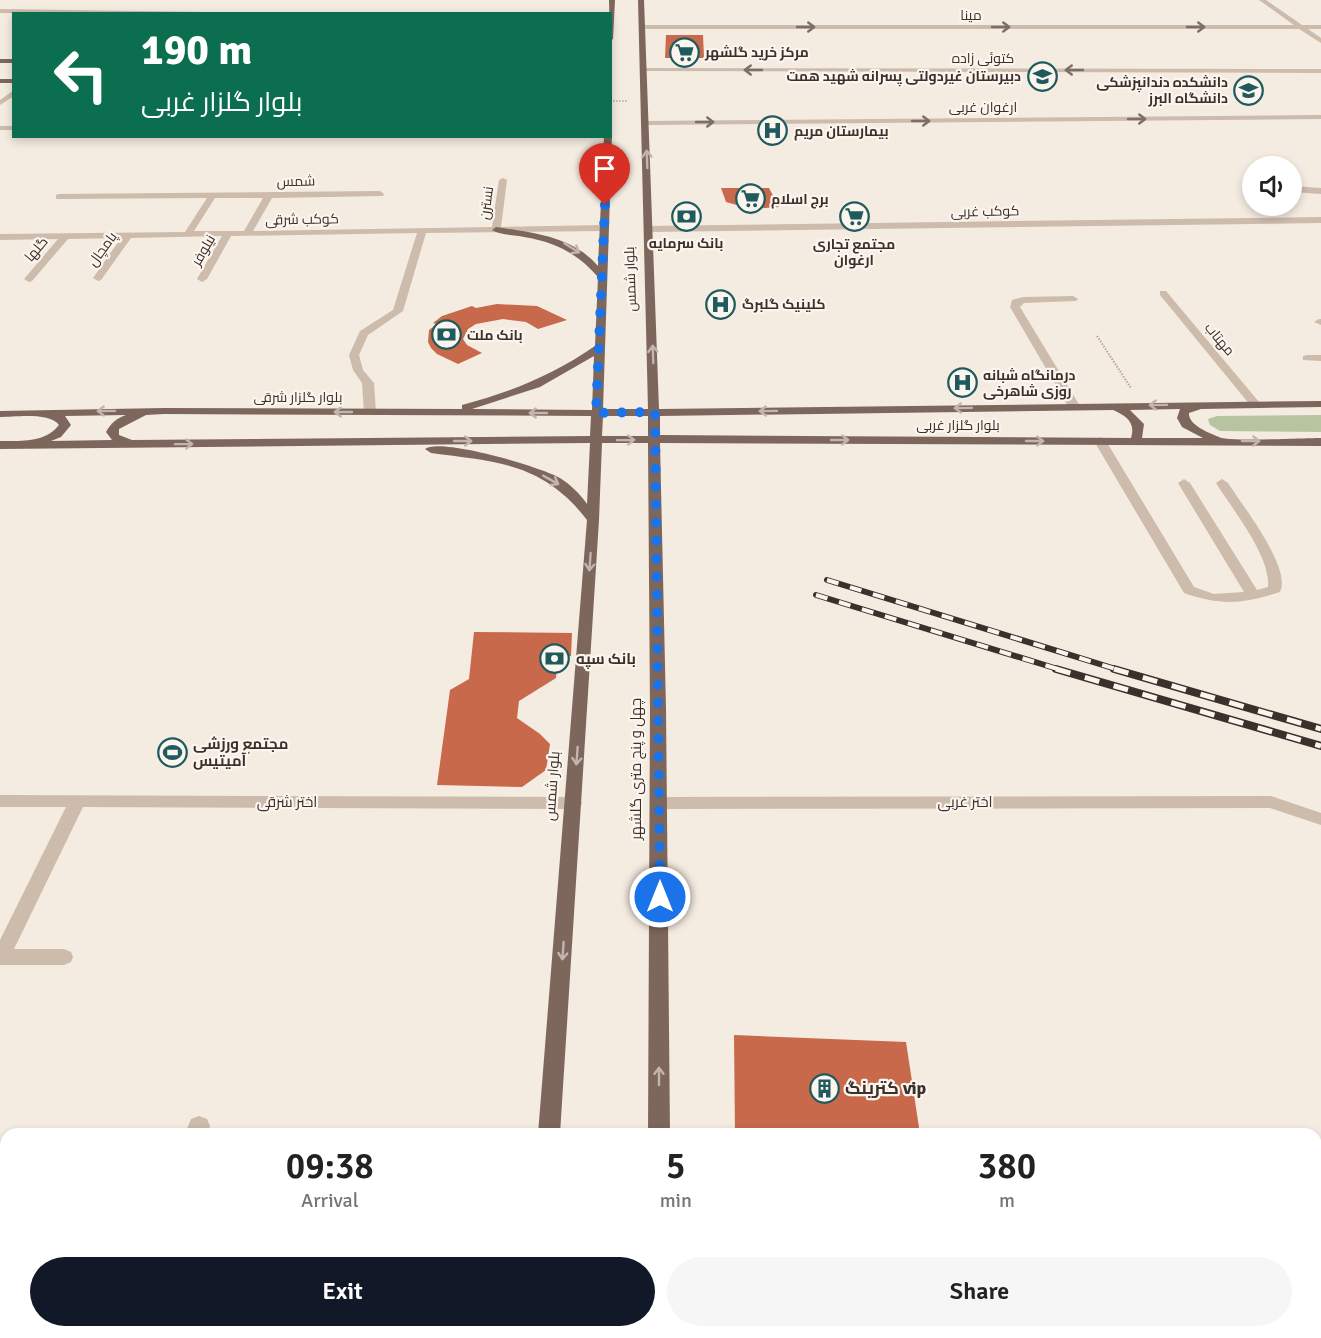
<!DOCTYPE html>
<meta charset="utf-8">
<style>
:root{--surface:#fff;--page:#f6f6f6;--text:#222;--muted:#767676;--accent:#111827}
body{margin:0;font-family:Signika,Cairo,sans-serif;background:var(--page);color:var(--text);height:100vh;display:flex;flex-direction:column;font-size:22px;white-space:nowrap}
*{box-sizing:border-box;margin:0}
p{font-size:20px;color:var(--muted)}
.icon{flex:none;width:33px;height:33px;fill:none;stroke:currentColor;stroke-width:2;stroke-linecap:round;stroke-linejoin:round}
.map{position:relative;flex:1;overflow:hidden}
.drawer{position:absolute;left:0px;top:1128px;width:1322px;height:210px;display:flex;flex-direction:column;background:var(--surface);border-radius:18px 18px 0 0;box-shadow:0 3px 9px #0003}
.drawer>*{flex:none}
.guide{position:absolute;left:12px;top:12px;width:600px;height:126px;border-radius:0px;box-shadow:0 3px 9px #0003;background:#0b6e4f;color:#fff;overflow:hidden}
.tools{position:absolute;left:1242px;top:156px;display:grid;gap:12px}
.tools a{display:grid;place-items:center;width:60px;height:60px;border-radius:50%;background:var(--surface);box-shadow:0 3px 9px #0003;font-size:30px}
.pin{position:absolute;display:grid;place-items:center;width:51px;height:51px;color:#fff;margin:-62px -26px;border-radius:50% 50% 50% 0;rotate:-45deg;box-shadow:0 0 6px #0007}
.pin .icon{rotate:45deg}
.me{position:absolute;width:66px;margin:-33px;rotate:0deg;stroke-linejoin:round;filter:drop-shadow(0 0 4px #0008)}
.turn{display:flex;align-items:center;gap:21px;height:126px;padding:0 30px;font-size:27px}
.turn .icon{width:78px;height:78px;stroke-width:2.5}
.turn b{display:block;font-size:42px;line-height:51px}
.eta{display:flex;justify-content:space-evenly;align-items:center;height:102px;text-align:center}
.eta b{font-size:36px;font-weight:600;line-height:42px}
.primary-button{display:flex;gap:12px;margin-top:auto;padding:12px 30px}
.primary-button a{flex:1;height:69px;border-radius:36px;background:var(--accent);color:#fff;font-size:24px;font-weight:600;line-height:69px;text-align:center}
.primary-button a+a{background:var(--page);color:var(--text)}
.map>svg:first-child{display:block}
.green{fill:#b8c4a0}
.building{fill:#c8694b}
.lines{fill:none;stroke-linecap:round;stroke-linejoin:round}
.path-far1{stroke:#b9a596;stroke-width:1.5;stroke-dasharray:1.5 1.5;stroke-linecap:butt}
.path{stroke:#b9a596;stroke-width:2;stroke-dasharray:1.5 1.5;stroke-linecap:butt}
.minor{fill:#cdbbac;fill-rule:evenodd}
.major{fill:#7d675c;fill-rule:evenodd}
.rail-far1-casing{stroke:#3b302b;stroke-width:6}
.rail-casing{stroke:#3b302b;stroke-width:8}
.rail-far1{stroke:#fbf5ee;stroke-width:4;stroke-dasharray:12;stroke-linecap:butt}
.rail{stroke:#fbf5ee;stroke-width:5;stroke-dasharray:15;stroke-linecap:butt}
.oneway{stroke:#7d6f65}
.oneway2{stroke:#c2b5ac}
.route{stroke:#1a73e8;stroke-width:10;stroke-dasharray:0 18}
.labels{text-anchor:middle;stroke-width:4.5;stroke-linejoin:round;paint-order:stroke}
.far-street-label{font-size:14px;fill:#3b302b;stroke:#fbf5ee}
.far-poi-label{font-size:14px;font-weight:bold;fill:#3b302b;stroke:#fbf5ee;text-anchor:start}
.poi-label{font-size:15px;font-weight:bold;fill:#3b302b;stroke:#fbf5ee;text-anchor:start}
.street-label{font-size:15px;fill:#3b302b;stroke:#fbf5ee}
.near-poi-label{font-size:18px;font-weight:bold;fill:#3b302b;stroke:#fbf5ee;text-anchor:start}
</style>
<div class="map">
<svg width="1321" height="1338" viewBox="0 0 1321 1338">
<rect width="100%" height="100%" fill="#f4ebe1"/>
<!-- green -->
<polygon class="green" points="1321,415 1321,432 1220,431 1210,425 1208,419 1217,416"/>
<!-- building -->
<g class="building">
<polygon points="666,35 703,35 704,58 665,58"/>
<polygon points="721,188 769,188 779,207 751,209 726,202"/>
<polygon points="497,304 537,306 567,320 538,329 526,322 503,319 476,324 468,329 463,339 467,345 482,353 458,364 437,354 431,348 428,342 429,330 437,324 433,323 442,316 472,306 476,308"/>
<polygon points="474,632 572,633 571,656 558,657 556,678 519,701 517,718 540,734 550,744 546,770 522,787 437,785 450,690 469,679"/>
<polygon points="734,1035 906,1042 920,1134 735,1134"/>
<rect x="735" y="1332" width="216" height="6"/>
</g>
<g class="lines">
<!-- path-far1 -->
<polyline class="path-far1" points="610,101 628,101"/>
<!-- path -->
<polyline class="path" points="1097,336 1131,388"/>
<!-- minor -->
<g class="minor">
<polygon points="1259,0 1266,0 1302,25 1321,25 1321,29 1308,29 1321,38 1321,43 1299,29 643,29 640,27 643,25 1294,25"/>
<polygon points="0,9 207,12 210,14 0,13"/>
<polygon points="644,68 1321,69 1321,73 642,71"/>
<polygon points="14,90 14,96 0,105 0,100"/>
<polygon points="1321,115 1321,119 646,125 642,123 646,121"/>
<rect x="0" y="126" width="14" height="4"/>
<path d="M503 178 507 180 501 227 604 225 608 228 604 231 426 233 403 311 368 335 359 355 363 370 374 383 376 412 370 415 364 412 362 383 353 370 349 355 360 331 393 310 417 233 231 236 207 279 202 282 197 279 222 236 131 238 101 280 98 281 93 278 121 238 68 239 32 281 29 282 24 279 58 239 0 240V234L185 232 207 198 56 199V195L59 194 380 191 384 194 383 196 272 198 253 231 492 227 499 180ZM215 198H263L244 231H194Z"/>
<polygon points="1292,186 1321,188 1321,194 1292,192"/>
<polygon points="1321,217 1321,223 649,232 645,229 649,226"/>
<polygon points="1160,291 1166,291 1259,402 1259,406 1251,406 1160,295"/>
<polygon points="1073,296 1078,299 1076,301 1024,303 1020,307 1080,406 1074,409 1068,406 1010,307 1012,300 1023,297"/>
<polygon points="1319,319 1321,319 1321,325 1314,322"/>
<polygon points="1307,355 1321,355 1321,361 1303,360 1303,356"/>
<path d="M1100 437 1106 441 1194 587 1214 594 1244 592 1178 483 1184 479 1190 483 1257 590 1268 587C1271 556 1232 509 1216 483L1222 479 1228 483C1242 505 1292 568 1280 592 1242 604 1222 606 1184 593L1094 441Z"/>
<polygon points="0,795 574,797 580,799 582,803 580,807 574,809 83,807 14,949 64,949 71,952 73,957 71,962 64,965 0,965 0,940 66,807 0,807"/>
<polygon points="1271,796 1321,813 1321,825 1270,808 660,809 654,807 652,803 654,799 660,797"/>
<polygon points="199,1116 207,1119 210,1126 207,1134 185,1134 191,1119"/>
<polygon points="128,1332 152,1332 150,1338 126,1338"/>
</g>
<!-- major -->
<g class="major">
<polygon points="609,0 615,0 613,39 610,41"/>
<path d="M638 0H644L659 409 1321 401V407L1201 409 1189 413C1188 425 1209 433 1219 437 1228 442 1305 438 1321 438V446L660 443 666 709 670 1134H648L650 709 648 443H602L599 520 560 1134H538L587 520C543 463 498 462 431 453L425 449C439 437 542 467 560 478 571 485 580 494 587 504L590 443 0 449V441C21 441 45 443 59 425 50 412 15 417 0 417V411L164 408 462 409V405C511 392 553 375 595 346L598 277C577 253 555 242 524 237 514 235 500 235 492 230L496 227C533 233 572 236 598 266L604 136H610V134L612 136 603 409H648ZM594 356 592 410 472 409 540 387ZM1180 409 1177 418 1182 427 1203 438H1142L1144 424 1130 410ZM1113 410C1126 416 1136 422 1131 438L660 435V416ZM126 415C117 418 111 423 106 432L112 440 51 441 61 437 71 425 65 416ZM146 415 164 414 591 416 590 436 132 440 119 435V429ZM603 416H648V436H602Z"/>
<rect x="0" y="59" width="14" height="4"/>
<rect x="0" y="79" width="14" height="4"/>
<polygon points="522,1332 546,1332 545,1338 521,1338"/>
<polygon points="647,1332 671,1332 670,1338 646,1338"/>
</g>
<defs>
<g id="rail-far1">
<polyline points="827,580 1119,670"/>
<polyline points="816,595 1061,670"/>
</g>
<g id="rail">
<polyline points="1056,669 1321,746"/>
<polyline points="1114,669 1321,729"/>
</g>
</defs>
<!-- rail-far1 casing -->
<use href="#rail-far1" class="rail-far1-casing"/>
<!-- rail casing -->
<use href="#rail" class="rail-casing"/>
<!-- rail-far1 -->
<use href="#rail-far1" class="rail-far1"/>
<!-- rail -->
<use href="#rail" class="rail"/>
</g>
<!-- one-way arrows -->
<defs><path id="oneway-shaft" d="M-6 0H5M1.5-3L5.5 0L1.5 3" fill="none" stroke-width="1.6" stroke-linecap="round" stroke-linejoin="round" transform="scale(1.5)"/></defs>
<g class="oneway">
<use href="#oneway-shaft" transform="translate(806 27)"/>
<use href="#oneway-shaft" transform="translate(1001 27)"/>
<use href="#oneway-shaft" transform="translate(1196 27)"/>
<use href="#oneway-shaft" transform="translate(753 70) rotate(-180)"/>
<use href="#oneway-shaft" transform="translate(1074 70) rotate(-180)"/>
<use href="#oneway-shaft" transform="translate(1137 119)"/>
<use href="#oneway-shaft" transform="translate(921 121)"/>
<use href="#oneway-shaft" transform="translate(705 122)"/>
</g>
<g class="oneway2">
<use href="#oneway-shaft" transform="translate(647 159) rotate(-92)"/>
<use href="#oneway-shaft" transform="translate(572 248) rotate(32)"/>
<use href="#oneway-shaft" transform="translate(653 354) rotate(-92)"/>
<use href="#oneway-shaft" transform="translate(1158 405) rotate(179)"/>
<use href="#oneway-shaft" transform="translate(963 408) rotate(179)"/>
<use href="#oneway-shaft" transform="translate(106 411) rotate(179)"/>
<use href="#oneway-shaft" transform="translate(768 411) rotate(179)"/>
<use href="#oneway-shaft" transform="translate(343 412) rotate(-180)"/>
<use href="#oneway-shaft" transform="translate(538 413) rotate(-180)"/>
<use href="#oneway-shaft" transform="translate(626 440) rotate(-1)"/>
<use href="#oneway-shaft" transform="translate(840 440)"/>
<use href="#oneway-shaft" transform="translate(463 441)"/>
<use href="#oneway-shaft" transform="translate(1035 441)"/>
<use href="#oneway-shaft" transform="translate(1251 441)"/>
<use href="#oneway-shaft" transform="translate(184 444) rotate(-1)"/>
<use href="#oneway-shaft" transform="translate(551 480) rotate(29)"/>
<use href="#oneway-shaft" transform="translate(590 562) rotate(94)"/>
<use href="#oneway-shaft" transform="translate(577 756) rotate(94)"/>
<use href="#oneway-shaft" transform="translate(563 951) rotate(94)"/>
<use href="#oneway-shaft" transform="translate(659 1076) rotate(-90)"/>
</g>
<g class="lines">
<!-- route -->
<polyline class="route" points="605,205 596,413 655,412 660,897"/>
</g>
<!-- icons -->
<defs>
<symbol id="supermarket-ring" viewBox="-11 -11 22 22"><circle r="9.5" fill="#fbf5ee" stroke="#1f5a5e" stroke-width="1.5"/><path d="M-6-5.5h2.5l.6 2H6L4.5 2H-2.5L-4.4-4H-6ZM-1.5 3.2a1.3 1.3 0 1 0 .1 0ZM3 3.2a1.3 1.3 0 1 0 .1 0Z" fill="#1f5a5e"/></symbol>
<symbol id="school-ring" viewBox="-11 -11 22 22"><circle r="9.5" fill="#fbf5ee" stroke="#1f5a5e" stroke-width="1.5"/><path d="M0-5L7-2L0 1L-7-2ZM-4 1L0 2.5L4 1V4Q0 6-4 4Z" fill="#1f5a5e"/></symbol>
<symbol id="university-ring" viewBox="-11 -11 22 22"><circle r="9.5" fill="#fbf5ee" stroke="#1f5a5e" stroke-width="1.5"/><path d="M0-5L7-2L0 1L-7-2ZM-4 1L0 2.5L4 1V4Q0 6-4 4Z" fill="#1f5a5e"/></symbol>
<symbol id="hospital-ring" viewBox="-11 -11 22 22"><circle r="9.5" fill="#fbf5ee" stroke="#1f5a5e" stroke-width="1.5"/><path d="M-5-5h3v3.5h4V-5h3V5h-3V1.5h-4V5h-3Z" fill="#1f5a5e"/></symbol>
<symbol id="bank-ring" viewBox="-11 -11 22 22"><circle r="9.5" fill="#fbf5ee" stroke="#1f5a5e" stroke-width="1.5"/><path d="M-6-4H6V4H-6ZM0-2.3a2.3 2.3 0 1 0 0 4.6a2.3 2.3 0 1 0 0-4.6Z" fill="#1f5a5e"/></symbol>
<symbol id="stadium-ring" viewBox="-11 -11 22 22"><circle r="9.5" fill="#fbf5ee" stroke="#1f5a5e" stroke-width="1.5"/><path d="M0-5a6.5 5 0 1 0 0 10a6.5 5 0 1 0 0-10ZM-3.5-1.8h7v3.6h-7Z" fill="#1f5a5e"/></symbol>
<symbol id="building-ring" viewBox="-11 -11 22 22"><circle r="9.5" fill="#fbf5ee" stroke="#1f5a5e" stroke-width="1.5"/><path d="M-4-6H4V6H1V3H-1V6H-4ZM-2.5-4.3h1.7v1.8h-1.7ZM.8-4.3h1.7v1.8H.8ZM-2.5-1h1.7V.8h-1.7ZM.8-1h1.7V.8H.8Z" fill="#1f5a5e"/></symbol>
</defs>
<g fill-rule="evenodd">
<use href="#supermarket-ring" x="668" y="36" width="33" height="33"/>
<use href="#school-ring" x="1026" y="60" width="33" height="33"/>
<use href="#university-ring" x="1232" y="74" width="33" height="33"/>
<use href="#hospital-ring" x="756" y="114" width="33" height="33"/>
<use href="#supermarket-ring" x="734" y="182" width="33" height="33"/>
<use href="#bank-ring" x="670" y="200" width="33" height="33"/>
<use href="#supermarket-ring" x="838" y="200" width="33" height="33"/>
<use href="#hospital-ring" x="704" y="288" width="33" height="33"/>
<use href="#bank-ring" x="430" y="318" width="33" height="33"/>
<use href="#hospital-ring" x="946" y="366" width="33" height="33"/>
<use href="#bank-ring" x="538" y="642" width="33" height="33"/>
<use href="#stadium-ring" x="156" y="736" width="33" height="33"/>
<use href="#building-ring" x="808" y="1072" width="33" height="33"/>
</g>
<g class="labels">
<!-- far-street labels -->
<g class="far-street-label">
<text x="971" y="20">مینا</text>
<text x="983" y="63">کتوئی زاده</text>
<text x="983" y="112">ارغوان غربی</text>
<text transform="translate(296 181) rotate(-1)" y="5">شمس</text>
<text transform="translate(486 203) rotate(-82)" y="5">نسترن</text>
<text transform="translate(985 211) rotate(-1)" y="5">کوکب غربی</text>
<text transform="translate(302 219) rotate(-1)" y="5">کوکب شرقی</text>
<text transform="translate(36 249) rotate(-50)" y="5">گلها</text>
<text transform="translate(102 249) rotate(-54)" y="5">پامچال</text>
<text transform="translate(203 250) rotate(-60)" y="5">نیلوفر</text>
<text transform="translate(630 279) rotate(-92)" y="5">بلوار شمس</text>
<text transform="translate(1220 339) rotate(50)" y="5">مهتاب</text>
<text x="298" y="402">بلوار گلزار شرقی</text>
<text x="958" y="430">بلوار گلزار غربی</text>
</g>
<!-- far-poi labels -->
<g class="far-poi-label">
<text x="705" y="57">مرکز خرید گلشهر</text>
<text x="1021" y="81" text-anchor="end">دبیرستان غیردولتی پسرانه شهید همت</text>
<text x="1228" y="87" text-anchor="end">دانشکده دندانپزشکی<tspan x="1228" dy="16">دانشگاه البرز</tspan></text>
<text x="794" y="136">بیمارستان مریم</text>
<text x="771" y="204">برج اسلام</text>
<text x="686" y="248" text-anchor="middle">بانک سرمایه</text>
<text x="854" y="249" text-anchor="middle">مجتمع تجاری<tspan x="854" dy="16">ارغوان</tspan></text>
<text x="742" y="309">کلینیک گلبرگ</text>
<text x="467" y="340">بانک ملت</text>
<text x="983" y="380">درمانگاه شبانه<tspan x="983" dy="16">روزی شاهرخی</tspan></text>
</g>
<!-- poi labels -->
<g class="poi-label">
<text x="576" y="664">بانک سپه</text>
<text x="193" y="749">مجتمع ورزشی<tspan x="193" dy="17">آمیتیس</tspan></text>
</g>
<!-- street labels -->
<g class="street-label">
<text transform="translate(636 769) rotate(-90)" y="5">چهل و پنج متری گلشهر</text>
<text transform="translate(552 786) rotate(-86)" y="5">بلوار شمس</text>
<text x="287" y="807">اختر شرقی</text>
<text x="965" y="807">اختر غربی</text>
</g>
<!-- near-poi labels -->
<g class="near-poi-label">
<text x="845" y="1094">کترینگ vip</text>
</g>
</g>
</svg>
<div class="tools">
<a><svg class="icon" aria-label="sound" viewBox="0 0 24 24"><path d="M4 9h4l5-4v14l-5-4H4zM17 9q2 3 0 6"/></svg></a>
</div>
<div class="pin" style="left:605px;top:205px;background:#d93025"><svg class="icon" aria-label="arrive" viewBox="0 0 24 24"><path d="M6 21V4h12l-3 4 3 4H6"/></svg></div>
<svg class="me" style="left:660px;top:897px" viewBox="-20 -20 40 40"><circle r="17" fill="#1a73e8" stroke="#fff" stroke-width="3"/><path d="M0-11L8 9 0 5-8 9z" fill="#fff"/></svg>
<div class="guide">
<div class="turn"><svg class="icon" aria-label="left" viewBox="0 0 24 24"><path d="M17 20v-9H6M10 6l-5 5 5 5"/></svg><div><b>190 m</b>بلوار گلزار غربی</div></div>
</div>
<section class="drawer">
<div class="eta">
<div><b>09:38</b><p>Arrival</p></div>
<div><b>5</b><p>min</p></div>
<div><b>380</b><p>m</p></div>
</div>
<div class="primary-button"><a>Exit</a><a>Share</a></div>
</section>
</div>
